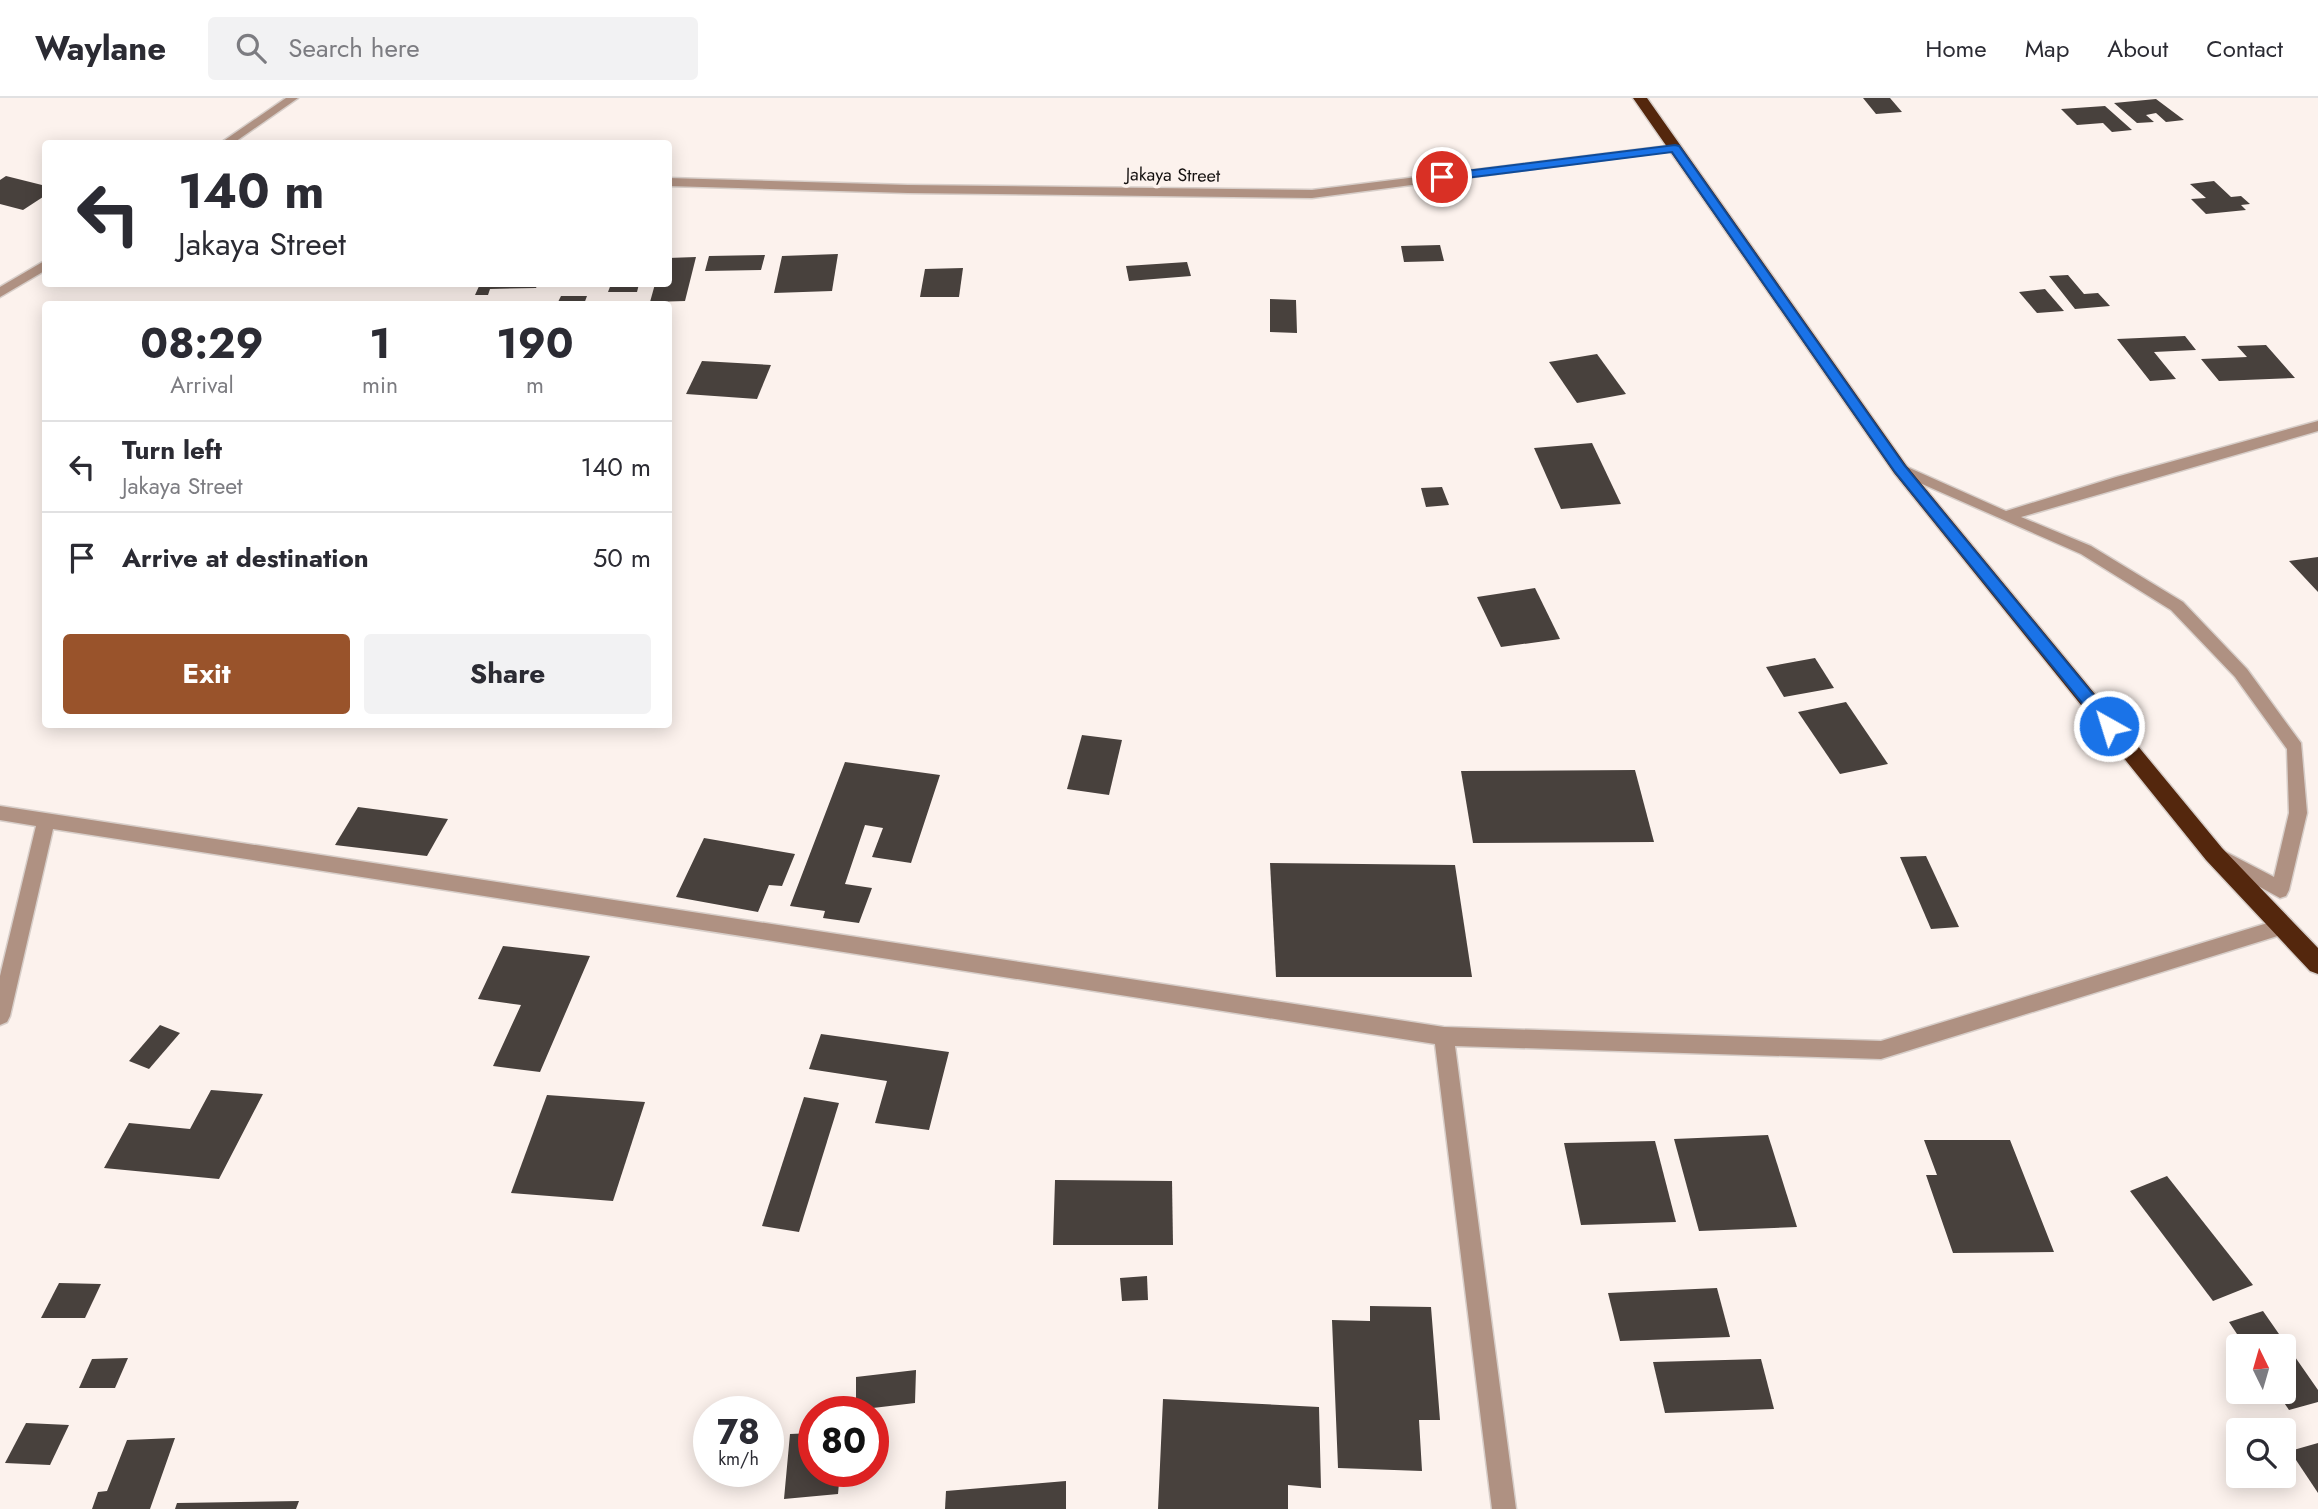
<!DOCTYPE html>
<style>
:root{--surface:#fff;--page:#f2f2f3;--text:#2b2b33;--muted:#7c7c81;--line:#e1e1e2;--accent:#99532b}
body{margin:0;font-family:Jost,sans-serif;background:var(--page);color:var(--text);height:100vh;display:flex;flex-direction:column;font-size:26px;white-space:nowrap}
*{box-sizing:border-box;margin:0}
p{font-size:23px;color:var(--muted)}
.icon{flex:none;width:38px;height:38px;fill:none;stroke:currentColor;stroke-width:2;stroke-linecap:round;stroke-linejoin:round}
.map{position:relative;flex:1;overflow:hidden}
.side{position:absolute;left:42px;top:203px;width:630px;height:427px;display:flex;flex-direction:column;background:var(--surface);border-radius:7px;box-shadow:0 4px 18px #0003}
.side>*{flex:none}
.hud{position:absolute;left:42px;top:42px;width:630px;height:147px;border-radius:7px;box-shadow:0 4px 18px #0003;background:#fff;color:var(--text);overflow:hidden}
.needle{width:46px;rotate:355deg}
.buttons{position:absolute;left:2226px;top:1236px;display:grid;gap:14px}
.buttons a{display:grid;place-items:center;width:70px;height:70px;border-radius:7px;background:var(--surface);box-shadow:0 4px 18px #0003;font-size:35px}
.speed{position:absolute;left:693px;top:1298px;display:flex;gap:14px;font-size:35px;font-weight:700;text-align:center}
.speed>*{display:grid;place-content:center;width:91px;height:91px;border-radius:50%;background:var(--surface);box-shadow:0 4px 18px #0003;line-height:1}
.speed small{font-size:18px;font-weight:400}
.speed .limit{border:10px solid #d22;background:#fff;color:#111}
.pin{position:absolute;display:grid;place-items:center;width:60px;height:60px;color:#fff;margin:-30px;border:4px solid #fff;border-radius:50%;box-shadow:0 2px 7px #0007}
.me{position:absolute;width:77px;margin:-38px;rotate:321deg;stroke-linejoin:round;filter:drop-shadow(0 0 5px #0008)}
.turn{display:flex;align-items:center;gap:24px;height:147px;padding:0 21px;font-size:32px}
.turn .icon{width:91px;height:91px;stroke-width:2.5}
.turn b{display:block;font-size:49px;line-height:60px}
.eta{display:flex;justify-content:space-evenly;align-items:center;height:119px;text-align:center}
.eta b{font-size:42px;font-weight:700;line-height:49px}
.action{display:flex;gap:14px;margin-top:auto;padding:14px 21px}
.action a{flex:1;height:80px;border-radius:7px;background:var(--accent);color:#fff;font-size:28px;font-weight:700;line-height:80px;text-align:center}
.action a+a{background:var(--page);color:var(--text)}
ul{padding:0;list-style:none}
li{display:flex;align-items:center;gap:21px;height:91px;padding:0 21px;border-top:2px solid var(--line)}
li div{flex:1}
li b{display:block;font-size:26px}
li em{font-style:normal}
header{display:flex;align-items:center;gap:42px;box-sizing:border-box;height:98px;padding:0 35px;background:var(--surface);border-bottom:2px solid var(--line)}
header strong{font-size:33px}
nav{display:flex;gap:38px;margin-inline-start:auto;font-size:24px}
.search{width:490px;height:63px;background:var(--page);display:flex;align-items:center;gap:18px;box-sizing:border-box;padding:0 24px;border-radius:7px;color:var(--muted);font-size:26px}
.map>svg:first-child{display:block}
.building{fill:#48413d}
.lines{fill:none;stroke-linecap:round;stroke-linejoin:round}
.minor-casing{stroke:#d7cec9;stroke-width:3}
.highway-casing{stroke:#d7cec9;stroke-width:3}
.minor{fill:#af9182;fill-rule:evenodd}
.highway{fill:#54270d;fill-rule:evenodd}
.route{fill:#1a73e8;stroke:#114b97;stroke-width:2}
.labels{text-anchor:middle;stroke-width:7;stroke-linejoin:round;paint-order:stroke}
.far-street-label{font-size:18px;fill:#14100f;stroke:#fcf2ed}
</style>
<header>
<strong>Waylane</strong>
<div class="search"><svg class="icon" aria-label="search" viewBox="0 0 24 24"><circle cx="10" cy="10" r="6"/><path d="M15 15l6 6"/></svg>Search here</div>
<nav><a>Home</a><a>Map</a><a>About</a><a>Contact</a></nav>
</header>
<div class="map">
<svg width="2318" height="1411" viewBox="0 0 2318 1411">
<rect width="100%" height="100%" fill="#fcf2ed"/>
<!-- building -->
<g class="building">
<polygon points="1863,0 1890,0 1902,14 1876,16"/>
<polygon points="2156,1 2184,22 2166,24 2156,15 2146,17 2154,24 2137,25 2114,5"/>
<polygon points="2105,8 2132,32 2112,34 2103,25 2077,27 2061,11"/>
<polygon points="6,78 46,88 46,97 23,112 0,106 0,82"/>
<polygon points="2214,83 2231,99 2241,98 2250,106 2241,107 2246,112 2206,116 2191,101 2206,100 2190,86"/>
<polygon points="1440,147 1444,163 1404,164 1401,148"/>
<polygon points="838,156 832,193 774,195 782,158"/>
<polygon points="765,157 761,172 705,173 709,158"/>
<polygon points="696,159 685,203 650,204 655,186 668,186 668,160"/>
<polygon points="1187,164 1191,178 1129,183 1126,168"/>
<polygon points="963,170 959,199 920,199 925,171"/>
<polygon points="2068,177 2084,196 2098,195 2110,208 2075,211 2049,178"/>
<polygon points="480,186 538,186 536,190 490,191 488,197 475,197"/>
<polygon points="611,186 639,186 637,194 608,194"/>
<polygon points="2045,191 2064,213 2037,215 2019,194"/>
<polygon points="561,198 587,198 584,206 557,206"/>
<polygon points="1270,201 1296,202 1297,235 1270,234"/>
<polygon points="2185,238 2196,252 2154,254 2176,281 2150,283 2117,241"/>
<polygon points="2266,247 2295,280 2219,283 2201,261 2247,259 2237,248"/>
<polygon points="1597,256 1626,296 1577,305 1549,264"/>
<polygon points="702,263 771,267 757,301 686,296"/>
<polygon points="1592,345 1621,406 1561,411 1534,350"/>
<polygon points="1442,389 1449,407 1426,409 1421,390"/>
<polygon points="2318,459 2318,494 2289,463"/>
<polygon points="1535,490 1560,541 1501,549 1477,499"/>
<polygon points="1815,560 1834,590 1784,599 1766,569"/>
<polygon points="1846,604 1888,666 1840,676 1798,614"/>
<polygon points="1082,637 1122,642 1109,697 1067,691"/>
<polygon points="845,664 940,677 911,765 872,759 883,730 865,727 845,786 872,790 859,825 823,820 825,813 790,808"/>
<polygon points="1635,672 1654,744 1473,745 1461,673"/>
<polygon points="358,709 448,721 427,758 335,747"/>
<polygon points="704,740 795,756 782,788 769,787 758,814 676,799"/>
<polygon points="1926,758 1959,829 1931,831 1900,759"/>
<polygon points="1270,765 1455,767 1472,879 1276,879"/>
<polygon points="503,848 590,858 540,974 493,968 521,907 478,901"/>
<polygon points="160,927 180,935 149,971 129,963"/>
<polygon points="821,936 949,954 929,1032 875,1025 887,983 809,971"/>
<polygon points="211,992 263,996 219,1081 104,1070 129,1025 190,1031"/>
<polygon points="547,997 645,1004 613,1103 511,1095"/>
<polygon points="804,999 839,1005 799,1134 762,1128"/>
<polygon points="1768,1037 1797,1129 1699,1133 1674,1041"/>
<polygon points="1924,1042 2010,1042 2054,1154 1953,1155 1926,1077 1937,1077"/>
<polygon points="1655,1043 1676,1124 1581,1127 1564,1045"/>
<polygon points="2167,1078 2253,1187 2213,1203 2130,1093"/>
<polygon points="1055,1082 1172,1083 1173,1147 1053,1147"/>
<polygon points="1147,1178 1148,1202 1122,1203 1120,1180"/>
<polygon points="59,1185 101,1186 85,1220 41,1220"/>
<polygon points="1717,1190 1730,1239 1620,1243 1608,1195"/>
<polygon points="1370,1208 1431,1209 1440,1322 1419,1322 1422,1373 1338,1370 1332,1222 1370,1223"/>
<polygon points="2263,1213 2318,1292 2318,1304 2289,1312 2276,1293 2284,1293 2284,1248 2245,1248 2229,1224"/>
<polygon points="128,1260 115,1290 79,1290 92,1261"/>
<polygon points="1761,1261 1774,1311 1665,1315 1653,1264"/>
<polygon points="916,1272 915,1305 856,1312 856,1279"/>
<polygon points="1163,1301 1319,1309 1321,1390 1288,1387 1288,1411 1158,1411"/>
<polygon points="26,1325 69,1327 50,1367 5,1365"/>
<polygon points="814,1335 814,1374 840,1374 838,1396 784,1401 790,1336"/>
<polygon points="175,1340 150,1411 92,1411 98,1394 107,1393 127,1342"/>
<polygon points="2318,1345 2318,1395 2290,1353"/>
<polygon points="1066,1383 1066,1411 945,1411 946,1393"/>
<polygon points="299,1403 296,1411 175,1411 177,1405"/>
</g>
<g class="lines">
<defs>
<g id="minor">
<polygon points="286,0 298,0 232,46 219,46"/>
<polygon points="1675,47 1679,48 1679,52 1312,100 908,95 668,88 668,80 908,87 1312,92"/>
<polygon points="46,162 46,172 0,199 0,189"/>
<polygon points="2318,323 2318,333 2021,419 2091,448 2183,504 2247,571 2301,645 2307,715 2289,792 2286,798 2280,800 2218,766 2215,761 2218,756 2224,753 2274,779 2289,715 2287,651 2235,579 2171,512 2081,456 1895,374 1893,371 1895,368 1905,368 2006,413 2116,379"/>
<polygon points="0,708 1444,929 1881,943 2284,820 2291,822 2293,828 2291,834 2284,836 1881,961 1455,948 1516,1411 1492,1411 1435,946 53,731 10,918 7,924 0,927 0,878 36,728 0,722"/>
</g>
<polygon id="highway" points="1633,0 1647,0 1906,367 2222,750 2318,850 2318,876 2310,873 2206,762 1894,375"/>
</defs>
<!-- minor casing -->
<use href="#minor" class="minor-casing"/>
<!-- highway casing -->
<use href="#highway" class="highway-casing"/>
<!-- minor -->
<use href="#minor" class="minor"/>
<!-- highway -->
<use href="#highway" class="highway"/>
</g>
<!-- route -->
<polygon class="route" points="1675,47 1679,48 1904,367 2115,623 2117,628 2115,632 2104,632 1895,374 1672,54 1442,83 1437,79 1442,76"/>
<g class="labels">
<!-- far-street labels -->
<g class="far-street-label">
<text transform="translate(1173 77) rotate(1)" y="6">Jakaya Street</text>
</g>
</g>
</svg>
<div class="buttons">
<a><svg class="needle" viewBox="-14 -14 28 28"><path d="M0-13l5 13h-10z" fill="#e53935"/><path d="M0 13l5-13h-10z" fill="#7c7c81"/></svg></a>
<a><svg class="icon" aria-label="search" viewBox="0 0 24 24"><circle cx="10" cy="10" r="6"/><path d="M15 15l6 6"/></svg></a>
</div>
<div class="speed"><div>78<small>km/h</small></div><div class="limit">80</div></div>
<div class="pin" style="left:1442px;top:79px;background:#d93025"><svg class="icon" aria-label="arrive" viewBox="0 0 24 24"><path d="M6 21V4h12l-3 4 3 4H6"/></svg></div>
<svg class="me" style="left:2109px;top:628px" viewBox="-20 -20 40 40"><circle r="17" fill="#1a73e8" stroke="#fff" stroke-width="3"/><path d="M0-11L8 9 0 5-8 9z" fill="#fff"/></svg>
<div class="hud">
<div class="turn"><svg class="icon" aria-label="left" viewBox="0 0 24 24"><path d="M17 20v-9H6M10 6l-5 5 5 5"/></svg><div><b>140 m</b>Jakaya Street</div></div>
</div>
<section class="side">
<div class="eta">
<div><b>08:29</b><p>Arrival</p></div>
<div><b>1</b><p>min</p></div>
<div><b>190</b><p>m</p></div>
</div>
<ul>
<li><svg class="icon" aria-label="left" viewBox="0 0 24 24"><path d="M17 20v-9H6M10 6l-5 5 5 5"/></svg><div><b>Turn left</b><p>Jakaya Street</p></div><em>140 m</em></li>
<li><svg class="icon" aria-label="arrive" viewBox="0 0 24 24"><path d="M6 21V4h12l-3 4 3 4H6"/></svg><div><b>Arrive at destination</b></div><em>50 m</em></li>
</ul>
<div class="action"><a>Exit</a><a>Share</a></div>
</section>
</div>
